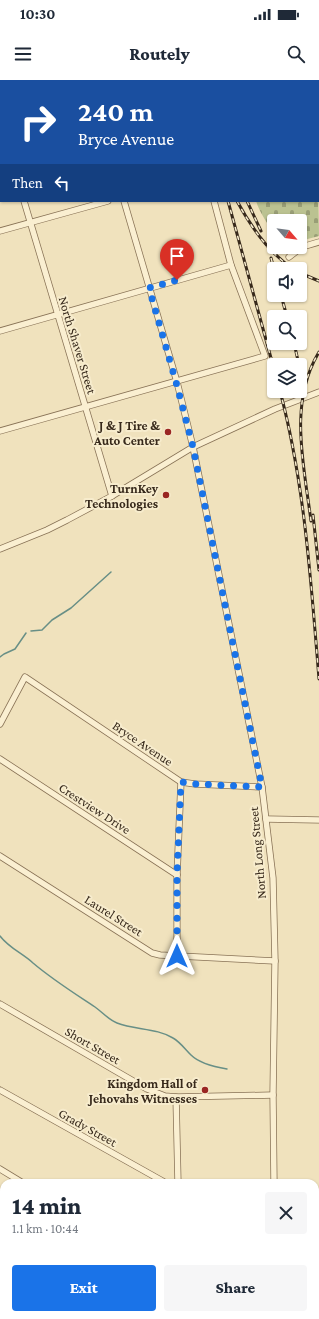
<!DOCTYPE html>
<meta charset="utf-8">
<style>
:root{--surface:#fff;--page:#f6f6f7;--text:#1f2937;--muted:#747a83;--accent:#1a73e8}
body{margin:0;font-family:"Crimson Pro",serif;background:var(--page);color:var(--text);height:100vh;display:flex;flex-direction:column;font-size:15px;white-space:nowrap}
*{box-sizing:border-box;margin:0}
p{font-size:13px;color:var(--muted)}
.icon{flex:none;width:22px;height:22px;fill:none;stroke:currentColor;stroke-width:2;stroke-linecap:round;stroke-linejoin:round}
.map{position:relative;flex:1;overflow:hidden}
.drawer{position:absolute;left:0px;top:1099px;width:319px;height:140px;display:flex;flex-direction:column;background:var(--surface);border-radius:12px 12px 0 0;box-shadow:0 1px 3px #0004}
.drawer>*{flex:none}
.top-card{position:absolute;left:0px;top:0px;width:319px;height:122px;box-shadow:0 1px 3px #0004;background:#1a4fa0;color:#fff;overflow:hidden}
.needle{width:26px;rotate:118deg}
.tools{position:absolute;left:267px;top:134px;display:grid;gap:8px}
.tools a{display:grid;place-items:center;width:40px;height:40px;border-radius:4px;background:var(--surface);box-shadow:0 1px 3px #0004;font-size:20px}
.pin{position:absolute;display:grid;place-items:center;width:34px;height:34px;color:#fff;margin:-41px -17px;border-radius:50% 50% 50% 0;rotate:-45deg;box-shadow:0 0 4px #0007}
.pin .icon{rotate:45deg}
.me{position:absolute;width:44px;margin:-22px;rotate:0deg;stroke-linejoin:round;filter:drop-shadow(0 0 3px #0008)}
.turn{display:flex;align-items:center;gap:14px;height:84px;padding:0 12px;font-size:18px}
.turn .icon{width:52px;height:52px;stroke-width:2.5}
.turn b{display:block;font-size:28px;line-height:34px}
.then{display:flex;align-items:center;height:38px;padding:0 12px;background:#0003;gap:8px;font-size:15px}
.round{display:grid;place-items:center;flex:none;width:42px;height:42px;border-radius:4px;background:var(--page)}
.head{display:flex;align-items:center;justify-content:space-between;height:68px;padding:0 12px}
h1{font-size:24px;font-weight:800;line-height:30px}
.button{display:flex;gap:8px;margin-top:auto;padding:8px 12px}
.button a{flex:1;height:46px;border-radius:4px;background:var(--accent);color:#fff;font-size:16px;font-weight:800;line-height:46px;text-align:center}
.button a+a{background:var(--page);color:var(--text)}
.status{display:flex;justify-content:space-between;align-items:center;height:28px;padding:0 20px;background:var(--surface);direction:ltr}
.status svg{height:11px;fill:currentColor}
header{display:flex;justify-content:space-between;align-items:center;height:52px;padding:0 12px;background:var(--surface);font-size:18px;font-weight:800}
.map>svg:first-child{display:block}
.cemetery{fill:url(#cemetery-stones)}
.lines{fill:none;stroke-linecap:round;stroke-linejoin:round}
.stream{stroke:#688f86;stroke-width:1.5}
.minor-casing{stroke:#887256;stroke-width:7}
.minor{stroke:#faefd1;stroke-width:5.5}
.rail-casing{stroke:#37291b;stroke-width:3}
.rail{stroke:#f7eccd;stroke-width:1.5;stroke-dasharray:4.5;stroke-linecap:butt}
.route{stroke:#1a73e8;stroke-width:7;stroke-dasharray:0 12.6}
.poi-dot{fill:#9a2623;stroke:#f7eccd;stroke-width:1.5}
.labels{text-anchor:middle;stroke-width:4;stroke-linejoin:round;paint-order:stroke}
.street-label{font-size:13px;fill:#37291b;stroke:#f7eccd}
.poi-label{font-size:13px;font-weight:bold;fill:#37291b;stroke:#f7eccd;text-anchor:end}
</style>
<div class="status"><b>10:30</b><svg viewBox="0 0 49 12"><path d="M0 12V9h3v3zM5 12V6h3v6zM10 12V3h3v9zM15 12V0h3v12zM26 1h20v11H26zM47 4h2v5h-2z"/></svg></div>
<header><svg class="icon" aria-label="menu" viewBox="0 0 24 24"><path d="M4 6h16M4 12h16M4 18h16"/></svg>Routely<svg class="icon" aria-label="search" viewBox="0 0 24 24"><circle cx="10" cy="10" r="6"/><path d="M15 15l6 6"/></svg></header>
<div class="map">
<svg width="319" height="1239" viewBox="0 0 319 1239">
<defs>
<pattern id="cemetery-stones" width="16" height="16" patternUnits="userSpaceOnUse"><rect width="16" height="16" fill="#bbc291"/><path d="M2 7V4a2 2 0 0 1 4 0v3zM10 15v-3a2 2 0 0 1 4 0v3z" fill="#999e76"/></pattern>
</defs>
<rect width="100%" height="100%" fill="#f0e2bd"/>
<!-- cemetery -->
<path class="cemetery" d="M318 101 319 156 300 161V141H274V153C267 143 260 133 256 121H318Z"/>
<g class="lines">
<!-- stream -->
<g class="stream">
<polyline points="31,551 42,550 52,540 71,528 111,492"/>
<polyline points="0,577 4,574 15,569 26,553"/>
<path d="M0 856C9 868 22 873 33 883 53 900 74 913 95 927 102 932 109 940 117 943 135 950 157 948 173 958 180 962 185 969 191 975 200 984 215 987 227 989"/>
</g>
<defs>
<g id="minor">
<polyline points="93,0 93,1"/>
<polyline points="295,0 295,1"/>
<polyline points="171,1 175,0"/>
<polyline points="0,36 1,39"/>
<polyline points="0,50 1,50"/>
<polyline points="318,61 319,61"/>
<polyline points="318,80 319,83"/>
<polyline points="24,121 112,416"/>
<polyline points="124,121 177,302 193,367 262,707 273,798 275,881 273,1015 274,1103"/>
<polyline points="0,151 108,121"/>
<polyline points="289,177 302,167 319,162"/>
<polyline points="0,251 231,185"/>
<polyline points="0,351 265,276 231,185 214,121"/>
<polyline points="0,469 47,450 67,440 112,416 193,367 275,329 319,312"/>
<polyline points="0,644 25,597 181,702 195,704 262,707"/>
<polyline points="0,679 177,795"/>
<polyline points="266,739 319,740"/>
<polyline points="0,776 152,873 160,875 275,881"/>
<polyline points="177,876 177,795 181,702"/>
<polyline points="0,924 147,1009 165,1016 176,1017 273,1015"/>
<polyline points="0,1010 166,1103"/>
<polyline points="176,1017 178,1103"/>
<polyline points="0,1089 23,1103"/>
<polyline points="0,1171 4,1174"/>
<polyline points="72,1239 72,1235"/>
<polyline points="102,1239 102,1235"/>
<polyline points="274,1239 274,1235"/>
</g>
</defs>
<!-- minor casing -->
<use href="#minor" class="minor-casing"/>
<!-- minor -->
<use href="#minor" class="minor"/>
<defs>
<g id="rail">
<polyline points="198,0 198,1"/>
<polyline points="228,121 274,289"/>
<path d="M237 121C251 147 268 172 293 189"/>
<polyline points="247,121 261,151"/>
<polyline points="271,178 274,189"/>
<polyline points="300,193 319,201"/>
<polyline points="281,215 287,237"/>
<polyline points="294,263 299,285"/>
<path d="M280 311C305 405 311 503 319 599"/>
<polyline points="313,435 319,490"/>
<path d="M311 441C304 385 288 323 319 272"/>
</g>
</defs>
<!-- rail casing -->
<use href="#rail" class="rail-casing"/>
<!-- rail -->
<use href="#rail" class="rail"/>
</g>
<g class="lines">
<!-- route -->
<polyline class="route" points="177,876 177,795 181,702 195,704 262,707 193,367 176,302 149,208 177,200"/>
</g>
<!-- markers -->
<g class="poi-dot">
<circle cx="168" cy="352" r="4"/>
<circle cx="166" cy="415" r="4"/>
<circle cx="205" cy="1010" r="4"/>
</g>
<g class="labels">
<!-- street labels -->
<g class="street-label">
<text transform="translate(78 265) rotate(73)" y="5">North Shaver Street</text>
<text transform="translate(143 663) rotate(34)" y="5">Bryce Avenue</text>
<text transform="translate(95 728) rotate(33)" y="5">Crestview Drive</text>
<text transform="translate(257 773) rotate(-95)" y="5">North Long Street</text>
<text transform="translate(114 835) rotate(32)" y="5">Laurel Street</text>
<text transform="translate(93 965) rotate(30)" y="5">Short Street</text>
<text transform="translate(88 1047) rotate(29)" y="5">Grady Street</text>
</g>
<!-- poi labels -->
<g class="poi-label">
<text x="160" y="350">J &amp; J Tire &amp;<tspan x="160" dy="15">Auto Center</tspan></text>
<text x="158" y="413">TurnKey<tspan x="158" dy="15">Technologies</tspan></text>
<text x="197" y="1008">Kingdom Hall of<tspan x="197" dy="15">Jehovahs Witnesses</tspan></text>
</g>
</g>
</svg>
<div class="tools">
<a><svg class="needle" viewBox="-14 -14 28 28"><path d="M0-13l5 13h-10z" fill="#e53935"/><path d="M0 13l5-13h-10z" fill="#747a83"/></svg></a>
<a><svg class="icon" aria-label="sound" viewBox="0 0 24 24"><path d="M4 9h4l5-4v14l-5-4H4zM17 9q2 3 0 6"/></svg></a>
<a><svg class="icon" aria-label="search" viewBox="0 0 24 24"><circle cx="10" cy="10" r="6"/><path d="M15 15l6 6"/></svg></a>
<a><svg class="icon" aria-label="layers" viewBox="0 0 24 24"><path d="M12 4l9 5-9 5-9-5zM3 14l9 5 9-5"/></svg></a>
</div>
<div class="pin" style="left:177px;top:200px;background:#d93025"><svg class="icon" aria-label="arrive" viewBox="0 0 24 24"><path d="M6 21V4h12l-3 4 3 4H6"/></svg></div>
<svg class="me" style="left:177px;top:876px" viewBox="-20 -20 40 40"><path d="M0-17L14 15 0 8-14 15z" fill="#1a73e8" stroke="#fff" stroke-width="4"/></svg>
<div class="top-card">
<div class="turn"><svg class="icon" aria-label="right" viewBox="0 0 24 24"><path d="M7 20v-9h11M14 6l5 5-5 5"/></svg><div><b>240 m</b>Bryce Avenue</div></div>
<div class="then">Then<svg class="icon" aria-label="left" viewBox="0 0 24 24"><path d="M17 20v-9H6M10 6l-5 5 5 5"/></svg></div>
</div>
<section class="drawer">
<div class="head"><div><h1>14 min</h1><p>1.1 km · 10:44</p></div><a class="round"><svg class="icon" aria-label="close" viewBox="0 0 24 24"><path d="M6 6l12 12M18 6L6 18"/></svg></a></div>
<div class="button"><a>Exit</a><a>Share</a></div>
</section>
</div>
